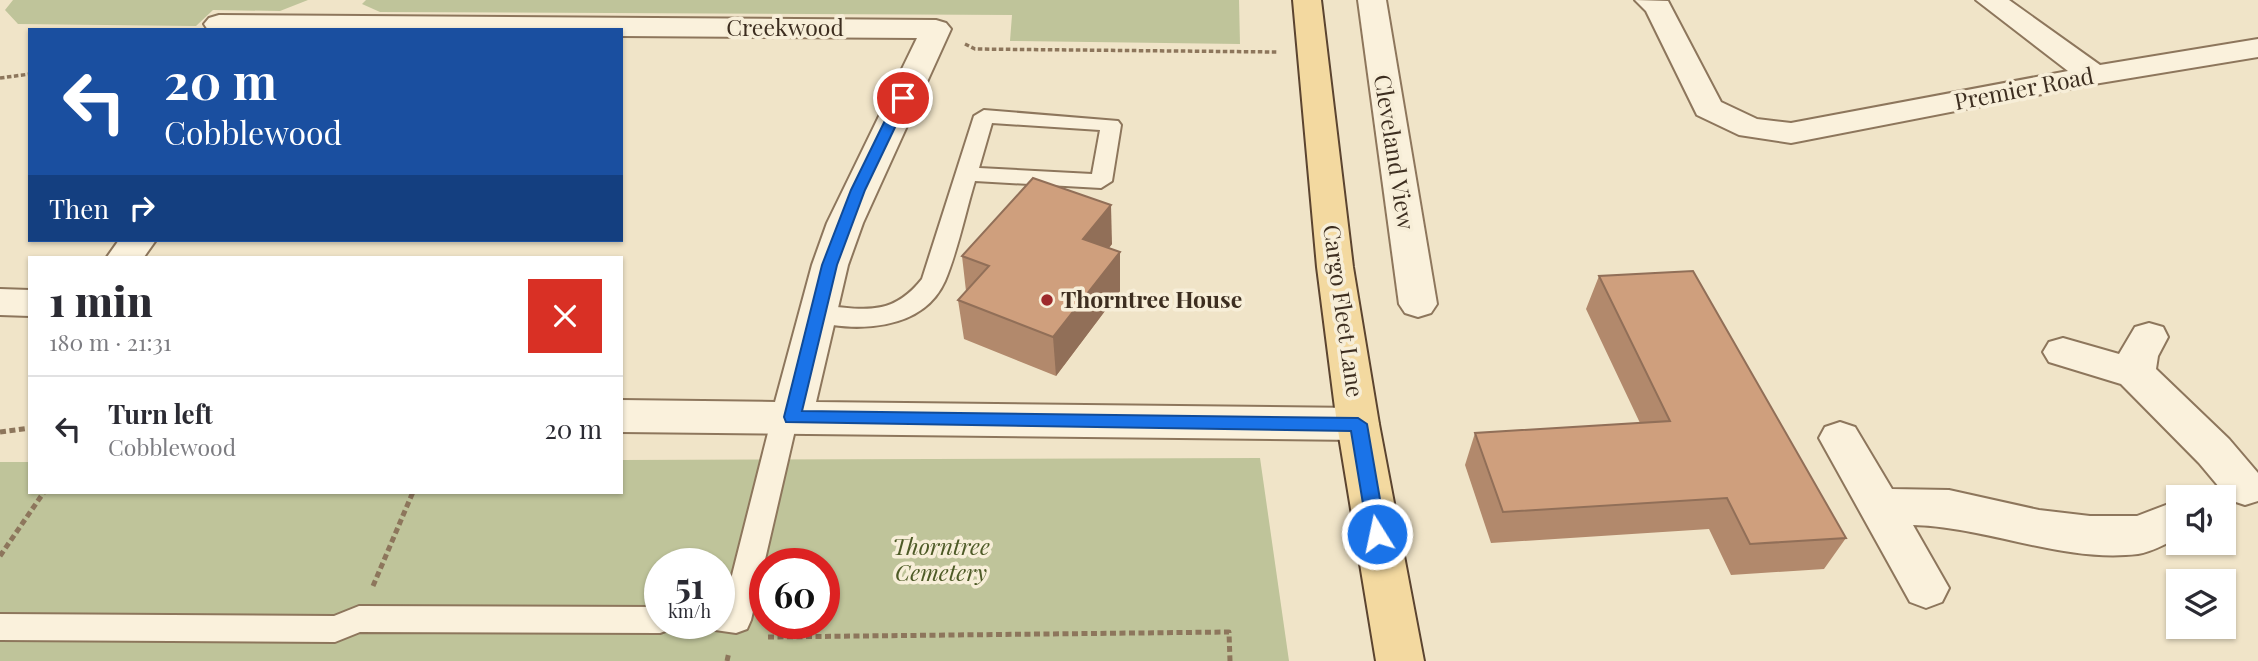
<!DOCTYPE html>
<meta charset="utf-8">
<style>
:root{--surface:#fff;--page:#f2f2f3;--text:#2b2b33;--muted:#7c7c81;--line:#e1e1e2}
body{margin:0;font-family:"Playfair Display",serif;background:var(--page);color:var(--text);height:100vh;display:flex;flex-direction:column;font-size:26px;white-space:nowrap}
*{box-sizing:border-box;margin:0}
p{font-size:23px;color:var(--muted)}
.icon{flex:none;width:38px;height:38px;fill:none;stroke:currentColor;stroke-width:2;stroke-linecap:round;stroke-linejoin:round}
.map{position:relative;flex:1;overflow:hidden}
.side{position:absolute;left:28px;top:256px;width:595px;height:238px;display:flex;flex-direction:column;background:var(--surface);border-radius:0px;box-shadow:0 2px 5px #0004}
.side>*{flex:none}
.guide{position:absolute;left:28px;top:28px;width:595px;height:214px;border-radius:0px;box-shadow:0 2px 5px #0004;background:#1a4fa0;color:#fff;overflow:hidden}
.fabs{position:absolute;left:2166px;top:485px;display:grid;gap:14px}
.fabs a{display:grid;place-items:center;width:70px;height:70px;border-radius:0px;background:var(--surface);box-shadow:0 2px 5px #0004;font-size:35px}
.speed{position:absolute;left:644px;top:548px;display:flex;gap:14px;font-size:35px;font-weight:700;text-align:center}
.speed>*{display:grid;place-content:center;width:91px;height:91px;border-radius:50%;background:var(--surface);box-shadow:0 2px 5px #0004;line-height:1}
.speed small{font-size:18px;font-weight:400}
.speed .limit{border:10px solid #d22;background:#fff;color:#111}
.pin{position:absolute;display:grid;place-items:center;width:60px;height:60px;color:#fff;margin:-30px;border:4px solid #fff;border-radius:50%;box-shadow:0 2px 7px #0007}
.me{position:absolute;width:77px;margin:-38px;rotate:350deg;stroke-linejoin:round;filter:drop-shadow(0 0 5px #0008)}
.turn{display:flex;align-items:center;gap:24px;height:147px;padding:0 21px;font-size:32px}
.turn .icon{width:91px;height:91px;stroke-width:2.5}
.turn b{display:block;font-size:49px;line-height:60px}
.then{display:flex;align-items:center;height:66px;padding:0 21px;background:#0003;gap:14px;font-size:26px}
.round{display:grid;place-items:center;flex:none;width:74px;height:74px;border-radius:0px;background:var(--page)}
.summary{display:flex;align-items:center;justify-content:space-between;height:119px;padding:0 21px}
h1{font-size:42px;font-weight:800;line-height:52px}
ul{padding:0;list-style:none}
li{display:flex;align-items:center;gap:21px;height:105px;padding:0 21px;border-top:2px solid var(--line)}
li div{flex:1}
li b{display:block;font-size:26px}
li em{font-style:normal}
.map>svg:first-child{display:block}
.cemetery{fill:#bfc49a;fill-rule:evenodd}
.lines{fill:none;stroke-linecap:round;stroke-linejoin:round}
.lane-casing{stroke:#8d765c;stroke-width:4}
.street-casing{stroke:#8d765c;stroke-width:4}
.primary-casing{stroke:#5b4430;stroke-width:4}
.path-far1{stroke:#8d765c;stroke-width:3.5;stroke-dasharray:4.5 2.5;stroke-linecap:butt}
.path{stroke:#8d765c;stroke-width:5;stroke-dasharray:6 3.5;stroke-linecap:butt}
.lane{fill:#faf1dc;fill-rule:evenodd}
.street{fill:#faf1dc;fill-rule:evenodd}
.primary{fill:#f3d9a0;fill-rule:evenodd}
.wall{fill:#b2896c}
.shaded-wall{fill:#916f58}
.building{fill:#cf9f7d;stroke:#916f58;stroke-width:2}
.route{fill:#1a73e8;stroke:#114b97;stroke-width:2}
.poi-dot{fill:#9e2a2b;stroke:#f7eed8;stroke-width:2.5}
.labels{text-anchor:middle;stroke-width:7;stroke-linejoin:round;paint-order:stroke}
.street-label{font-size:23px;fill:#3d2e20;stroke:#f7eed8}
.poi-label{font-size:23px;font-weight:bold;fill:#3d2e20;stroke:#f7eed8;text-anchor:start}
.park-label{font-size:23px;font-style:italic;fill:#4d5a26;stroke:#f7eed8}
</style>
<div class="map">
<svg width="2258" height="661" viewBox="0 0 2258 661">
<rect width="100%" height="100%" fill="#f0e4c8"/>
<!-- cemetery -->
<g class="cemetery">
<polygon points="13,0 308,0 280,11 213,10 196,26 18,24 5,10"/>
<polygon points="366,0 1239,0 1240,44 1010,41 1012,15 380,12 362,4"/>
<path d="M1260 458 1289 661H0V462H30V492H621V460ZM660 564H719V623H660ZM765 564H824V623H765Z"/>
</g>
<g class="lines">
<defs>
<g id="lane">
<path d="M984 110 1118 121 1121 125 1112 181 1101 188 975 181C965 214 958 250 945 281 923 331 855 333 809 320L806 314 809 308 818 305C863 309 891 318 922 279L974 116ZM992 123 1100 130 1092 174 979 168Z"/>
<polygon points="785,407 794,410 798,417 751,620 747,629 736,633 708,629 705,623 719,623 719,607 724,607 772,417 776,410"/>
<polygon points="359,606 660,607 660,623 674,623 671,629 660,633 360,632 335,642 0,640 0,614 334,616"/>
</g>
<g id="street">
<polygon points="1358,0 1386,0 1437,304 1431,313 1418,317 1405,313 1399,304"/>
<polygon points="1635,0 1668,1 1721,102 1757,119 1791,123 2068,71 1976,0 2009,0 2100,65 2258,39 2258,57 2094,84 1791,143 1739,135 1697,115 1646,11"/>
<polygon points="219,15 936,20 946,23 951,29 863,223 848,265 816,402 1358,408 1373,413 1379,424 1373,435 1358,440 621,432 621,400 775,402 812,265 827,223 917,38 621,36 621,30 208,30 204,24 209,18"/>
<polygon points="119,240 156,240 144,257 107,257"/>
<polygon points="0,289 30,290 30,316 0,315"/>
<polygon points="2149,323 2163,327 2168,337 2158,356 2156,369 2229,439 2258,473 2258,501 2245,505 2230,500 2199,463 2121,384 2049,362 2043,352 2049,342 2063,338 2119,354 2135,327"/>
<path d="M1840 422 1855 427 1892 489 1949 490 2039 510 2090 516H2137L2179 500V538C2166 543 2152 552 2138 554 2062 563 1989 527 1913 525L1949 588 1942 602 1926 608 1910 602 1819 438 1825 427Z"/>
</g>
<polygon id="primary" points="1293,0 1321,0 1353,267 1379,424 1424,661 1376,661 1337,424 1317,267"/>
</defs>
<!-- lane casing -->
<use href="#lane" class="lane-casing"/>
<!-- street casing -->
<use href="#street" class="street-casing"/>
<!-- primary casing -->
<use href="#primary" class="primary-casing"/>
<!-- path-far1 -->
<g class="path-far1">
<polyline points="965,44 975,49 1277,52"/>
<polyline points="0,78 30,74"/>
</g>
<!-- path -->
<g class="path">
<polyline points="0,432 30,428"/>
<polyline points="0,556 44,492"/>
<polyline points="373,586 413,492"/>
<polyline points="768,637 1229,632 1230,661"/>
<polyline points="727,661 729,652"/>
</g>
<!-- lane -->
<use href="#lane" class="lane"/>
<!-- street -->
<use href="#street" class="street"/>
<!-- primary -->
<use href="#primary" class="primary"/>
</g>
<!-- wall -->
<g class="wall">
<polygon points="1112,244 1109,248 1120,252 1120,291 1056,376 964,339 958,300 966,291 962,256"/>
<polygon points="1599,276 1846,538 1824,569 1731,575 1709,529 1491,543 1465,465 1475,433 1640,423 1586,309"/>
</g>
<!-- shaded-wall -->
<g class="shaded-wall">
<polygon points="1111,205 1112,244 1085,278 1083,239"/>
<polygon points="1120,252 1120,291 1056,376 1053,337"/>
</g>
<!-- building -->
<g class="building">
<polygon points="1033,178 1111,205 1083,239 1120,252 1053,337 958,300 989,266 962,256"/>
<polygon points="1693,271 1846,538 1750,544 1727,498 1503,512 1475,433 1670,421 1599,276"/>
</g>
<!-- route -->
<polygon class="route" points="903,94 909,98 865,190 837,265 802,411 1358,418 1367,424 1386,534 1383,539 1377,541 1368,534 1351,431 786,422 784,417 822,265 851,190 896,98"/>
<!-- markers -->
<circle class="poi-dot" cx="1047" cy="300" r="7"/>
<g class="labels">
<!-- street labels -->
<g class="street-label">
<text x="785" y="36">Creekwood</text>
<text transform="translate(2024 89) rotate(-11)" y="8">Premier Road</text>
<text transform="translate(1394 152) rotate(81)" y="8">Cleveland View</text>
<text transform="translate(1343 311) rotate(82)" y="8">Cargo Fleet Lane</text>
</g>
<!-- poi labels -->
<g class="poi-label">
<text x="1061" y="308">Thorntree House</text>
</g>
<!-- park labels -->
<g class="park-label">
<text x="941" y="555">Thorntree<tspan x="941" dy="26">Cemetery</tspan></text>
</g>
</g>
</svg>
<div class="fabs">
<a><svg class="icon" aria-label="sound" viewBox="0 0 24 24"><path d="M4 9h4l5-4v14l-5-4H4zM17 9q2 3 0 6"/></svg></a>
<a><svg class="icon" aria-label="layers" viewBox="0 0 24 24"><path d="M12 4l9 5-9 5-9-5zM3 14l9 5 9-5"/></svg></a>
</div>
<div class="speed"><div>51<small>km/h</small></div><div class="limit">60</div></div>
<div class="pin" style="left:903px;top:98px;background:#d93025"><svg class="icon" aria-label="arrive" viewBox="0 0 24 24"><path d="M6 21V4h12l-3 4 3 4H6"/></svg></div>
<svg class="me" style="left:1377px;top:534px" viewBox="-20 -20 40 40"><circle r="17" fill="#1a73e8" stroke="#fff" stroke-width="3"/><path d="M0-11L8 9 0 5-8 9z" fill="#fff"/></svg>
<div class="guide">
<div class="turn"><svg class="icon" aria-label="left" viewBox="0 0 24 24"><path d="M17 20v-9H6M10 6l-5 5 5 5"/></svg><div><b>20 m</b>Cobblewood</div></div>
<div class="then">Then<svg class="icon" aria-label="right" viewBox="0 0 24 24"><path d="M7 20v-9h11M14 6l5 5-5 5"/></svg></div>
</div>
<section class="side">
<div class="summary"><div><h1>1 min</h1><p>180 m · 21:31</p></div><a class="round" style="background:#d93025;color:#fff"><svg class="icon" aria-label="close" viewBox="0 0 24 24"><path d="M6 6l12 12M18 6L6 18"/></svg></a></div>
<ul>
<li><svg class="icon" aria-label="left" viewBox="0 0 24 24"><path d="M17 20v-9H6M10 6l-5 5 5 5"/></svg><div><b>Turn left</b><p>Cobblewood</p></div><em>20 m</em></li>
</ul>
</section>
</div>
